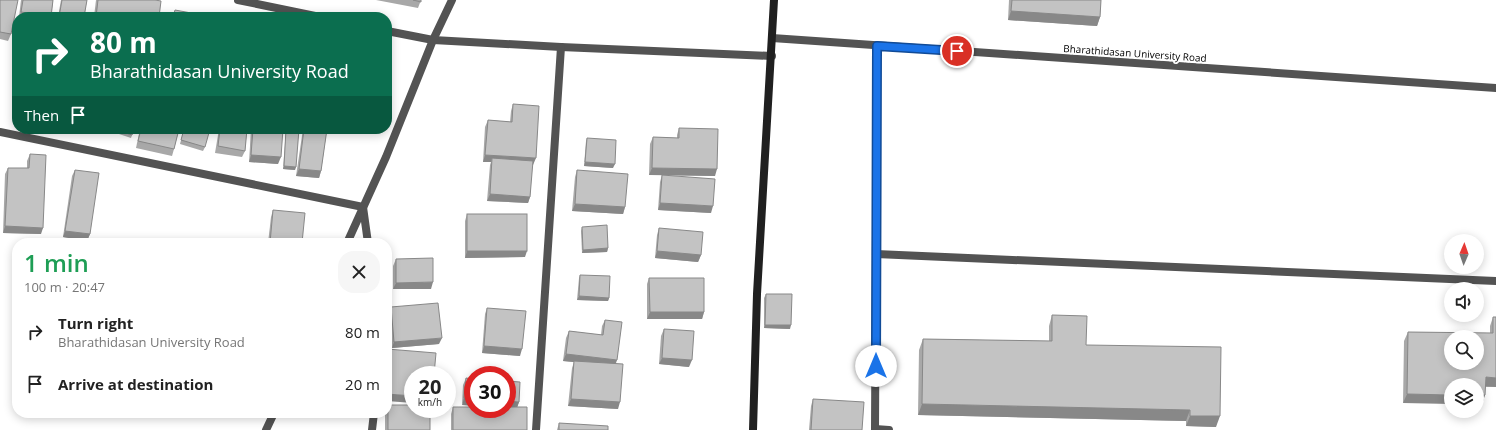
<!DOCTYPE html>
<meta charset="utf-8">
<style>
:root{--surface:#fff;--page:#f6f6f6;--text:#222;--muted:#767676}
body{margin:0;font-family:"Open Sans",sans-serif;background:var(--page);color:var(--text);height:100vh;display:flex;flex-direction:column;font-size:15px;white-space:nowrap}
*{box-sizing:border-box;margin:0}
p{font-size:13px;color:var(--muted)}
.icon{flex:none;width:22px;height:22px;fill:none;stroke:currentColor;stroke-width:2;stroke-linecap:round;stroke-linejoin:round}
.map{position:relative;flex:1;overflow:hidden}
.drawer{position:absolute;left:12px;top:238px;width:380px;height:180px;display:flex;flex-direction:column;background:var(--surface);border-radius:16px;box-shadow:0 2px 10px #0003}
.drawer>*{flex:none}
.hud{position:absolute;left:12px;top:12px;width:380px;height:122px;border-radius:16px;box-shadow:0 2px 10px #0003;background:#0b6e4f;color:#fff;overflow:hidden}
.needle{width:26px;rotate:2deg}
.fabs{position:absolute;left:1444px;top:234px;display:grid;gap:8px}
.fabs a{display:grid;place-items:center;width:40px;height:40px;border-radius:50%;background:var(--surface);box-shadow:0 2px 10px #0003;font-size:20px}
.speed{position:absolute;left:404px;top:366px;display:flex;gap:8px;font-size:20px;font-weight:700;text-align:center}
.speed>*{display:grid;place-content:center;width:52px;height:52px;border-radius:50%;background:var(--surface);box-shadow:0 2px 10px #0003;line-height:1}
.speed small{font-size:10px;font-weight:400}
.speed .limit{border:6px solid #d22;background:#fff;color:#111}
.pin{position:absolute;display:grid;place-items:center;width:34px;height:34px;color:#fff;margin:-17px;border:2px solid #fff;border-radius:50%;box-shadow:0 1px 4px #0007}
.me{position:absolute;width:44px;margin:-22px;rotate:0deg;stroke-linejoin:round;filter:drop-shadow(0 0 3px #0008)}
.turn{display:flex;align-items:center;gap:14px;height:84px;padding:0 12px;font-size:18px}
.turn .icon{width:52px;height:52px;stroke-width:2.5}
.turn b{display:block;font-size:28px;line-height:34px}
.then{display:flex;align-items:center;height:38px;padding:0 12px;background:#0003;gap:8px;font-size:15px}
.round{display:grid;place-items:center;flex:none;width:42px;height:42px;border-radius:16px;background:var(--page)}
.overview{display:flex;align-items:center;justify-content:space-between;height:68px;padding:0 12px}
h1{font-size:24px;font-weight:600;line-height:30px;color:#1e9e55}
ul{padding:0;list-style:none}
li{display:flex;align-items:center;gap:12px;height:52px;padding:0 12px}
li div{flex:1}
li b{display:block;font-size:15px}
li em{font-style:normal}
.map>svg:first-child{display:block}
.lines{fill:none;stroke-linecap:round;stroke-linejoin:round}
.minor{stroke:#535353;stroke-width:8}
.secondary{stroke:#202020;stroke-width:8}
.wall{fill:#a8a8a8}
.shaded-wall{fill:#888}
.building{fill:#c3c3c3;stroke:#888;fill-rule:evenodd}
.route-casing{stroke:#114b97;stroke-width:10}
.route{stroke:#1a73e8;stroke-width:7}
.labels{text-anchor:middle;stroke-width:3.5;stroke-linejoin:round;paint-order:stroke}
.street-label{font-size:10px;fill:#000;stroke:#fff}
</style>
<div class="map">
<svg width="1496" height="430" viewBox="0 0 1496 430">
<rect width="100%" height="100%" fill="#fff"/>
<g class="lines">
<!-- minor -->
<g class="minor">
<polyline points="238,0 320,17"/>
<polyline points="387,31 433,40 561,47 772,56"/>
<polyline points="772,38 1496,88"/>
<polyline points="0,132 363,207 368,243"/>
<polyline points="347,243 386,157 433,40 452,0"/>
<polyline points="876,254 1496,281"/>
<polyline points="875,429 889,430"/>
<polyline points="266,430 274,413"/>
<polyline points="372,430 374,413"/>
<polyline points="536,430 561,47"/>
<polyline points="875,430 877,46"/>
</g>
<!-- secondary -->
<polyline class="secondary" points="753,430 757,294 774,0"/>
</g>
<!-- wall -->
<g class="wall">
<polygon points="0,0 11,34 8,41 0,39"/>
<polygon points="21,0 53,0 51,17 19,17"/>
<polygon points="61,0 87,0 84,17 58,17"/>
<polygon points="96,0 155,0 159,17 94,17"/>
<polygon points="376,0 421,0 418,8"/>
<polygon points="1009,0 1101,0 1100,17 1097,26 1008,20"/>
<polygon points="513,104 533,165 532,165 530,197 528,203 487,201 490,165 491,162 483,162 485,127 488,120 510,122 511,111"/>
<polygon points="679,128 715,176 662,175 711,213 658,210 660,182 662,175 649,175 650,144 653,137 677,138 677,135"/>
<polygon points="117,129 134,129 131,138 116,133"/>
<polygon points="140,129 179,129 174,149 172,156 136,148"/>
<polygon points="184,129 205,147 203,151 180,144"/>
<polygon points="219,129 247,129 245,151 242,157 215,153"/>
<polygon points="251,129 283,129 278,164 249,162"/>
<polygon points="286,129 299,129 295,170 283,169"/>
<polygon points="303,129 327,129 321,171 319,178 296,176"/>
<polygon points="587,138 613,168 584,166 586,141"/>
<polygon points="30,154 41,234 3,233 5,174 8,168 27,168 27,161"/>
<polygon points="75,170 90,234 87,241 63,237 72,176"/>
<polygon points="577,170 625,207 623,214 572,211 575,177"/>
<polygon points="273,210 302,243 268,243 271,217"/>
<polygon points="467,214 525,257 465,258 465,221"/>
<polygon points="582,227 608,248 607,252 582,253 581,231"/>
<polygon points="659,228 701,255 698,262 655,258 657,235"/>
<polygon points="396,259 431,289 393,289 393,266"/>
<polygon points="580,275 609,298 608,301 577,300 579,278"/>
<polygon points="649,278 704,312 702,319 647,319 647,284"/>
<polygon points="766,294 790,329 764,328 764,298"/>
<polygon points="391,307 439,344 392,348 389,314"/>
<polygon points="487,308 520,356 482,353 485,314"/>
<polygon points="1052,315 1086,345 1216,427 1186,426 1186,421 918,415 919,350 923,339 1049,341 1049,326"/>
<polygon points="1493,317 1496,317 1496,387 1485,387 1485,395 1482,404 1477,404 1477,385 1403,403 1404,341 1408,332 1490,333 1490,326"/>
<polygon points="605,320 616,363 618,409 568,406 572,368 574,362 563,361 566,338 569,331 601,335 602,326"/>
<polygon points="664,329 689,367 659,364 661,336"/>
<polygon points="466,378 473,379 462,405 463,385"/>
<polygon points="813,399 862,430 809,430 811,406"/>
<polygon points="519,402 517,407 527,430 451,430 451,414 453,407 507,409"/>
<polygon points="388,405 430,430 385,430 385,413 387,413 387,407"/>
<polygon points="559,423 608,430 557,430"/>
</g>
<!-- shaded-wall -->
<g class="shaded-wall">
<polygon points="1011,11 1100,17 1097,26 1008,20"/>
<polygon points="251,155 281,157 278,164 249,162"/>
<polygon points="485,155 536,158 533,165 492,162 492,158 491,162 483,162"/>
<polygon points="585,162 615,164 613,168 584,166"/>
<polygon points="284,166 296,167 295,170 283,169"/>
<polygon points="652,168 717,169 715,176 649,175"/>
<polygon points="299,169 321,171 319,178 296,176"/>
<polygon points="490,194 530,197 528,203 487,201"/>
<polygon points="660,203 713,206 711,213 658,210"/>
<polygon points="575,204 625,207 623,214 572,211"/>
<polygon points="5,226 43,228 41,234 3,233"/>
<polygon points="65,231 90,234 87,241 63,237"/>
<polygon points="608,248 607,252 582,253 583,250"/>
<polygon points="467,251 527,251 525,257 465,258"/>
<polygon points="657,251 701,255 698,262 655,258"/>
<polygon points="433,282 431,289 393,289 396,283"/>
<polygon points="579,296 609,298 608,301 577,300"/>
<polygon points="650,312 704,312 702,319 647,319"/>
<polygon points="765,325 791,325 790,329 764,328"/>
<polygon points="442,338 439,344 392,348 394,342"/>
<polygon points="484,346 522,349 520,356 482,353"/>
<polygon points="566,354 617,360 615,366 563,361"/>
<polygon points="662,358 692,360 689,367 659,364"/>
<polygon points="1486,377 1496,378 1496,387 1482,386"/>
<polygon points="387,394 413,396 413,403 387,401"/>
<polygon points="1407,394 1451,395 1451,404 1403,403"/>
<polygon points="1477,395 1485,395 1482,404 1477,404"/>
<polygon points="464,398 473,399 473,406 462,405"/>
<polygon points="571,399 620,402 618,409 568,406"/>
<polygon points="507,401 519,402 517,408 507,408"/>
<polygon points="922,404 1190,410 1186,421 918,415"/>
<polygon points="1190,416 1220,416 1216,427 1186,426"/>
</g>
<!-- building -->
<g class="building">
<polygon points="0,0 18,0 11,34 0,32"/>
<polygon points="23,0 53,0 51,17 33,17 33,14 21,12"/>
<polygon points="62,0 87,0 84,17 59,17"/>
<polygon points="98,0 155,0 161,1 159,17 96,17"/>
<polygon points="413,0 421,0 421,2"/>
<polygon points="1012,0 1101,0 1100,17 1011,11"/>
<polygon points="175,10 202,15 201,17 173,17"/>
<polygon points="211,13 228,17 210,17"/>
<polygon points="513,104 539,106 536,158 485,155 488,120 512,122"/>
<polygon points="679,128 718,129 717,169 652,168 653,137 679,138"/>
<polygon points="117,129 134,129 132,135 117,130"/>
<polygon points="141,129 179,129 174,149 138,141"/>
<polygon points="184,129 210,129 205,147 181,140"/>
<polygon points="220,129 247,129 245,151 218,146"/>
<polygon points="253,129 283,129 281,157 251,155"/>
<polygon points="286,129 299,129 296,167 284,166"/>
<polygon points="304,129 327,129 321,171 299,169"/>
<polygon points="587,138 616,140 615,164 585,162"/>
<polygon points="30,154 46,155 43,228 5,226 8,168 29,168"/>
<polygon points="492,158 533,161 530,197 490,194"/>
<polygon points="75,170 99,173 90,234 65,231"/>
<polygon points="577,170 628,174 625,207 575,204"/>
<polygon points="662,175 715,179 713,206 660,203"/>
<polygon points="273,210 305,213 302,243 270,243"/>
<rect x="467" y="214" width="60" height="37"/>
<polygon points="607,225 608,248 583,250 582,227"/>
<polygon points="659,228 703,232 701,255 657,251"/>
<polygon points="433,258 433,282 396,283 396,259"/>
<polygon points="580,275 610,276 609,298 579,296"/>
<polygon points="649,278 704,278 704,312 650,312"/>
<polygon points="766,294 792,294 791,325 765,325"/>
<polygon points="438,303 442,338 394,342 391,307"/>
<polygon points="487,308 526,311 522,349 484,346"/>
<polygon points="1052,315 1087,316 1086,345 1221,347 1220,416 1190,416 1190,410 922,404 923,339 1052,341"/>
<path d="M1493 317H1496V378L1486 377 1485 395H1477V385H1451V395L1407 394 1408 332 1493 333ZM1451 337H1477V363H1451Z"/>
<polygon points="605,320 622,322 617,360 566,354 569,331 603,335"/>
<polygon points="664,329 694,331 692,360 662,358"/>
<polygon points="387,349 436,353 434,375 413,375 413,396 387,394"/>
<polygon points="574,361 623,364 620,402 571,399"/>
<polygon points="466,378 473,379 473,399 464,398"/>
<polygon points="507,381 520,382 519,402 507,401"/>
<polygon points="813,399 864,402 862,430 811,430"/>
<polygon points="388,405 413,405 413,409 430,409 430,430 388,430"/>
<polygon points="453,407 473,407 473,409 507,409 507,407 527,407 527,430 453,430"/>
<polygon points="559,423 608,426 608,430 559,430"/>
</g>
<g class="lines">
<defs>
<polyline id="route" points="876,366 877,46 957,51"/>
</defs>
<!-- route casing -->
<use href="#route" class="route-casing"/>
<!-- route -->
<use href="#route" class="route"/>
</g>
<g class="labels">
<!-- street labels -->
<g class="street-label">
<text transform="translate(1135 53) rotate(4)" y="4">Bharathidasan University Road</text>
</g>
</g>
</svg>
<div class="fabs">
<a><svg class="needle" viewBox="-14 -14 28 28"><path d="M0-13l5 13h-10z" fill="#e53935"/><path d="M0 13l5-13h-10z" fill="#767676"/></svg></a>
<a><svg class="icon" aria-label="sound" viewBox="0 0 24 24"><path d="M4 9h4l5-4v14l-5-4H4zM17 9q2 3 0 6"/></svg></a>
<a><svg class="icon" aria-label="search" viewBox="0 0 24 24"><circle cx="10" cy="10" r="6"/><path d="M15 15l6 6"/></svg></a>
<a><svg class="icon" aria-label="layers" viewBox="0 0 24 24"><path d="M12 4l9 5-9 5-9-5zM3 14l9 5 9-5"/></svg></a>
</div>
<div class="speed"><div>20<small>km/h</small></div><div class="limit">30</div></div>
<div class="pin" style="left:957px;top:51px;background:#d93025"><svg class="icon" aria-label="arrive" viewBox="0 0 24 24"><path d="M6 21V4h12l-3 4 3 4H6"/></svg></div>
<svg class="me" style="left:876px;top:366px" viewBox="-20 -20 40 40"><circle r="19" fill="#fff"/><path d="M0-13L10 11 0 6-10 11z" fill="#1a73e8"/></svg>
<div class="hud">
<div class="turn"><svg class="icon" aria-label="right" viewBox="0 0 24 24"><path d="M7 20v-9h11M14 6l5 5-5 5"/></svg><div><b>80 m</b>Bharathidasan University Road</div></div>
<div class="then">Then<svg class="icon" aria-label="arrive" viewBox="0 0 24 24"><path d="M6 21V4h12l-3 4 3 4H6"/></svg></div>
</div>
<section class="drawer">
<div class="overview"><div><h1>1 min</h1><p>100 m · 20:47</p></div><a class="round"><svg class="icon" aria-label="close" viewBox="0 0 24 24"><path d="M6 6l12 12M18 6L6 18"/></svg></a></div>
<ul>
<li><svg class="icon" aria-label="right" viewBox="0 0 24 24"><path d="M7 20v-9h11M14 6l5 5-5 5"/></svg><div><b>Turn right</b><p>Bharathidasan University Road</p></div><em>80 m</em></li>
<li><svg class="icon" aria-label="arrive" viewBox="0 0 24 24"><path d="M6 21V4h12l-3 4 3 4H6"/></svg><div><b>Arrive at destination</b></div><em>20 m</em></li>
</ul>
</section>
</div>
